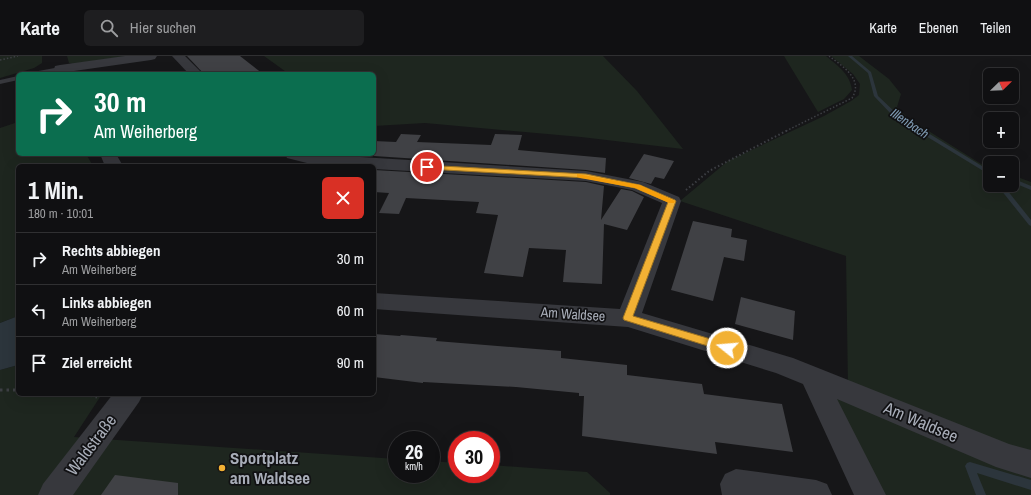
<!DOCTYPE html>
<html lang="de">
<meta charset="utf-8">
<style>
:root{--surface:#101012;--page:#1e1e20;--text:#f1f3f6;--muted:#9c9d9f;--line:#303032}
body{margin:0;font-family:"Archivo Narrow",sans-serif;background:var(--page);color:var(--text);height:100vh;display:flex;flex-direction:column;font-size:15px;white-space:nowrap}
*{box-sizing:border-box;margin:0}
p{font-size:13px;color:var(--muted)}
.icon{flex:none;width:22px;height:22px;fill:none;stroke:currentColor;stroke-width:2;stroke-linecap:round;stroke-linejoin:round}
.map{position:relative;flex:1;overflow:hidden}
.side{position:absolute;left:16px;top:108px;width:360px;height:232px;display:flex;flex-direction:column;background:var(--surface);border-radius:6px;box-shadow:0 4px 16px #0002,0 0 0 1px var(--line)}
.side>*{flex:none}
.hud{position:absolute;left:16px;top:16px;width:360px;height:84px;border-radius:6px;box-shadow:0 4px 16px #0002,0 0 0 1px var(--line);background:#0b6e4f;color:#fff;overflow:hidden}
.needle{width:26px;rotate:67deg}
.fabs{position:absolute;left:983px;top:12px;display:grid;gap:8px}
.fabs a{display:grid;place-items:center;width:36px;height:36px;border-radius:6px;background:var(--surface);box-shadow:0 4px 16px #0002,0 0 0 1px var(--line);font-size:20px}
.speed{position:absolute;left:388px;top:375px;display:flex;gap:8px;font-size:20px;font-weight:700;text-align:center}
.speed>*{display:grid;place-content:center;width:52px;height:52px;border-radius:50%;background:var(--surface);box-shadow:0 4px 16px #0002,0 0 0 1px var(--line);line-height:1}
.speed small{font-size:10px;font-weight:400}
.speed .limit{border:6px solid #d22;background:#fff;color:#111}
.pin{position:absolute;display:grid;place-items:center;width:34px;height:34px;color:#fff;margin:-17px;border:2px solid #fff;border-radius:50%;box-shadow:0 1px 4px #0007}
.me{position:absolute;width:44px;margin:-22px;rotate:287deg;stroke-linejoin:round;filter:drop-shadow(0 0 3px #0008)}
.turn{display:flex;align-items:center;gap:14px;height:84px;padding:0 12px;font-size:18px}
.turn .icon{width:52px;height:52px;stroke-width:2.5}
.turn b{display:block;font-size:28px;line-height:34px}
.round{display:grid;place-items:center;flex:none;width:42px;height:42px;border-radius:6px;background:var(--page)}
.headline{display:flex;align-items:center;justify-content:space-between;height:68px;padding:0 12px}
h1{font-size:24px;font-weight:700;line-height:30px}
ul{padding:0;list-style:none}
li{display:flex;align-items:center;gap:12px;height:52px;padding:0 12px;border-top:1px solid var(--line)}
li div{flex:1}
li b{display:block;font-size:15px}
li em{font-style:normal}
header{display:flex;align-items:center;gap:24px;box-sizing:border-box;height:56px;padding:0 20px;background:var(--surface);border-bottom:1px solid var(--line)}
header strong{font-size:19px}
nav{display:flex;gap:22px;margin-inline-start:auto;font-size:14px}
.search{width:280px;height:36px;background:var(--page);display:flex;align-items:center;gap:10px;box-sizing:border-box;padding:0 14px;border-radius:6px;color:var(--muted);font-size:15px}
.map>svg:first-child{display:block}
.green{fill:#1e261f}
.water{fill:#2c353c}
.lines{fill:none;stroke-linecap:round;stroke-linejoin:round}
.stream{fill:#2c353c;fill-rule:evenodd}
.building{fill:#404145}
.path-far2{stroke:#3d3f44;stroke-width:1.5;stroke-dasharray:1.5 2;stroke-linecap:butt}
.path-far1{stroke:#3d3f44;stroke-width:2;stroke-dasharray:1.5 2.5;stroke-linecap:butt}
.path{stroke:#3d3f44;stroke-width:3;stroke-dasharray:2.5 4;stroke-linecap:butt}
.service{fill:#37383d;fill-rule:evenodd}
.minor{fill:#37383d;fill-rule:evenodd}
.route{fill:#f2b134;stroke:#9d7322}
.slow{fill:#f59e0b}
.poi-dot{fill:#f2b134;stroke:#111113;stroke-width:1.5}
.labels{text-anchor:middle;stroke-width:3.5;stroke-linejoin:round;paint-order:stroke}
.far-water-label{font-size:13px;font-style:italic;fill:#7f9bb3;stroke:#111113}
.street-label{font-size:14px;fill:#a8adb8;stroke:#111113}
.near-street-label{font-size:17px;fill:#a8adb8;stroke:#111113}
.near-poi-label{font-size:17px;font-weight:bold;fill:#a8adb8;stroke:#111113;text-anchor:start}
</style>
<header>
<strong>Karte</strong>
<div class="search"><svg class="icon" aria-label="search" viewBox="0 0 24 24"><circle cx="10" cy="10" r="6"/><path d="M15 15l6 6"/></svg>Hier suchen</div>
<nav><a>Karte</a><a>Ebenen</a><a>Teilen</a></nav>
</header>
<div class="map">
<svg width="1031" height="439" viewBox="0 0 1031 439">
<rect width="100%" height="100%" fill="#161618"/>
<!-- green -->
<g class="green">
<polygon points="0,0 42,0 42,7 34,12 0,22"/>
<polygon points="67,0 129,0 73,8 69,7"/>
<polygon points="264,0 603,0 637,35 683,93 581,81 425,67 374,70 374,18 289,18"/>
<path d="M784 0H826C838 10 850 18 852 34L844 43 818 56Z"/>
<polygon points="831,0 859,0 889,23 901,38 897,51 908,62 981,108 990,111 990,129 1012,129 1012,119 1031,126 1031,402 848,331 846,200 680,145 728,105 824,60 851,45 859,39 860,28 853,18"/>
<polygon points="18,66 18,98 86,98 93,110 18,110 18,260 0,267 0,72"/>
<polygon points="18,309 18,338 102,338 74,381 397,403 397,418 431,418 431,405 457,407 457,418 491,418 491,409 587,416 610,437 610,439 0,439 0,314"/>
<polygon points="825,336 1031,418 1031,439 876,439"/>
</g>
<!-- water -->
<polygon class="water" points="18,260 18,309 0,314 0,267"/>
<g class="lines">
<!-- stream -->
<g class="stream">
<polygon points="848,0 852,0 871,16 878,40 897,58 990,115 990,119 893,60 874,40 868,17"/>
<polygon points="1012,122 1031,130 1031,134 1012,126"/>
<polygon points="997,129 1003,129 1031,164 1031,170 1029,169"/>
<polygon points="970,406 1031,424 1031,434 977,417 986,439 976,439 965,410 967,407"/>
</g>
</g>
<!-- building -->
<g class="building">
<polygon points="187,0 240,0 263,18 204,18"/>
<polygon points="401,78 421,79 417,86 491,89 495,78 522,79 518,94 606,102 605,117 586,114 374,100 374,85 396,86"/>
<polygon points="644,98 674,105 664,123 655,121 651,128 629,122"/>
<polygon points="374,114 586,126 604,130 601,164 621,133 632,135 644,141 627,174 604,168 602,228 563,226 566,194 529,192 523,221 484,217 498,159 476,157 479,146 406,142 399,158 379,157 389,137 374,136"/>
<polygon points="693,165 732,173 731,181 747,184 744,205 724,201 713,245 671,234"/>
<polygon points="741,241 795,255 793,284 735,268"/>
<polygon points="374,278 400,280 401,279 437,282 436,285 561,295 561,302 627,309 627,319 702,328 704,338 782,348 793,396 715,386 717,398 582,380 584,340 579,340 579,337 516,331 423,326 423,327 374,321"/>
<polygon points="115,419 178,427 178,439 101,439"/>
</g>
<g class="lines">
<!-- path-far2 -->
<g class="path-far2">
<polyline points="0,4 18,0"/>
<path d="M786 75 852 42C864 23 842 10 829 0"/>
</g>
<!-- path-far1 -->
<polyline class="path-far1" points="686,134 709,115 788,74"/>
<!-- path -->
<g class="path">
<polyline points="0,334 18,334"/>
<polyline points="83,338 97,341"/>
</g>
<!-- service -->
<g class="service">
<polygon points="60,11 64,13 62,14 46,18 32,18 33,16"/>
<polygon points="18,20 18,24 0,28 0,24"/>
</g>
<!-- minor -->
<g class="minor">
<polygon points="125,0 157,0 155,3 151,4 60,17 55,16 54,13 55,10 60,9"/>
<polygon points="172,0 185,0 203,18 189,18"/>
<polygon points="100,98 116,98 123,110 105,110"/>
<polygon points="285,98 312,98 586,115 643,126 679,141 681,145 642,257 793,302 1009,388 1031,394 1031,422 996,411 837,343 886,439 854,439 803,328 776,317 628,271 374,253 374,237 620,253 662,147 632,134 586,125 374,113 374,110 315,109 287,102"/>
<polygon points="113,338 143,338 139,346 73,439 38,439 43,428"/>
<polygon points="736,413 816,424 827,428 832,439 722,439 720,428 725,418"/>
</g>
</g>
<!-- route -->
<polygon class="route" points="424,109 586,118 640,129 675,144 676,145 633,260 731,289 732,292 731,295 727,296 624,264 623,262 668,146 635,132 586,122 427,113 423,111"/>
<!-- slow -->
<polygon class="slow" points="577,118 640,129 675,145 674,147 669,147 635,132 580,122 577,121"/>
<!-- markers -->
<circle class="poi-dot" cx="222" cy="412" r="4"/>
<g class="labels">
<!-- far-water labels -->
<g class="far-water-label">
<text transform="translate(910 67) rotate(34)" y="5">Illenbach</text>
</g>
<!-- street labels -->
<g class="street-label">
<text transform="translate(573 258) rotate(4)" y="5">Am Waldsee</text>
</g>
<!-- near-street labels -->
<g class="near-street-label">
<text transform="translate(921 366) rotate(23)" y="6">Am Waldsee</text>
<text transform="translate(91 389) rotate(-53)" y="6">Waldstraße</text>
</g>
<!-- near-poi labels -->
<g class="near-poi-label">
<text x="230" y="408">Sportplatz<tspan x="230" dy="20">am Waldsee</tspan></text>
</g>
</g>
</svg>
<div class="fabs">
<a><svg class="needle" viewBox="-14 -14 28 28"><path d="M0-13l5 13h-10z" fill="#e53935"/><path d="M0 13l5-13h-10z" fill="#9c9d9f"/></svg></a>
<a>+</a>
<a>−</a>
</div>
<div class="speed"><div>26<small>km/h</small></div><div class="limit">30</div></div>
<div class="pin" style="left:427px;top:111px;background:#d93025"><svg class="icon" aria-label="arrive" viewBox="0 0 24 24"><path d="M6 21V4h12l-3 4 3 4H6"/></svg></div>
<svg class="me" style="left:727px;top:292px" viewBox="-20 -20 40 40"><circle r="17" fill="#f2b134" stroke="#fff" stroke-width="3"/><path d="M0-11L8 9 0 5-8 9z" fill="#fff"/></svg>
<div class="hud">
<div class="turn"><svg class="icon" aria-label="right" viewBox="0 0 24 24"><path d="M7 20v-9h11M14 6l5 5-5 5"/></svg><div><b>30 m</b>Am Weiherberg</div></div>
</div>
<section class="side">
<div class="headline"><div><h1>1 Min.</h1><p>180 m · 10:01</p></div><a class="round" style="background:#d93025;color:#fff"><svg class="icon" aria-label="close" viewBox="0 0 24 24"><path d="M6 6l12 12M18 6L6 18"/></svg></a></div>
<ul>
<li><svg class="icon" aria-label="right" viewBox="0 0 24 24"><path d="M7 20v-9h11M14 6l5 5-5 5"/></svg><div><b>Rechts abbiegen</b><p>Am Weiherberg</p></div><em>30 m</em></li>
<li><svg class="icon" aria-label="left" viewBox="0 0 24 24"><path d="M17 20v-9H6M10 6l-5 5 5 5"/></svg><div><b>Links abbiegen</b><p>Am Weiherberg</p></div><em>60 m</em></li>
<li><svg class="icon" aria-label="arrive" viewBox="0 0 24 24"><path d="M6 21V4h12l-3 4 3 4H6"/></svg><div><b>Ziel erreicht</b></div><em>90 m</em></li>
</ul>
</section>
</div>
